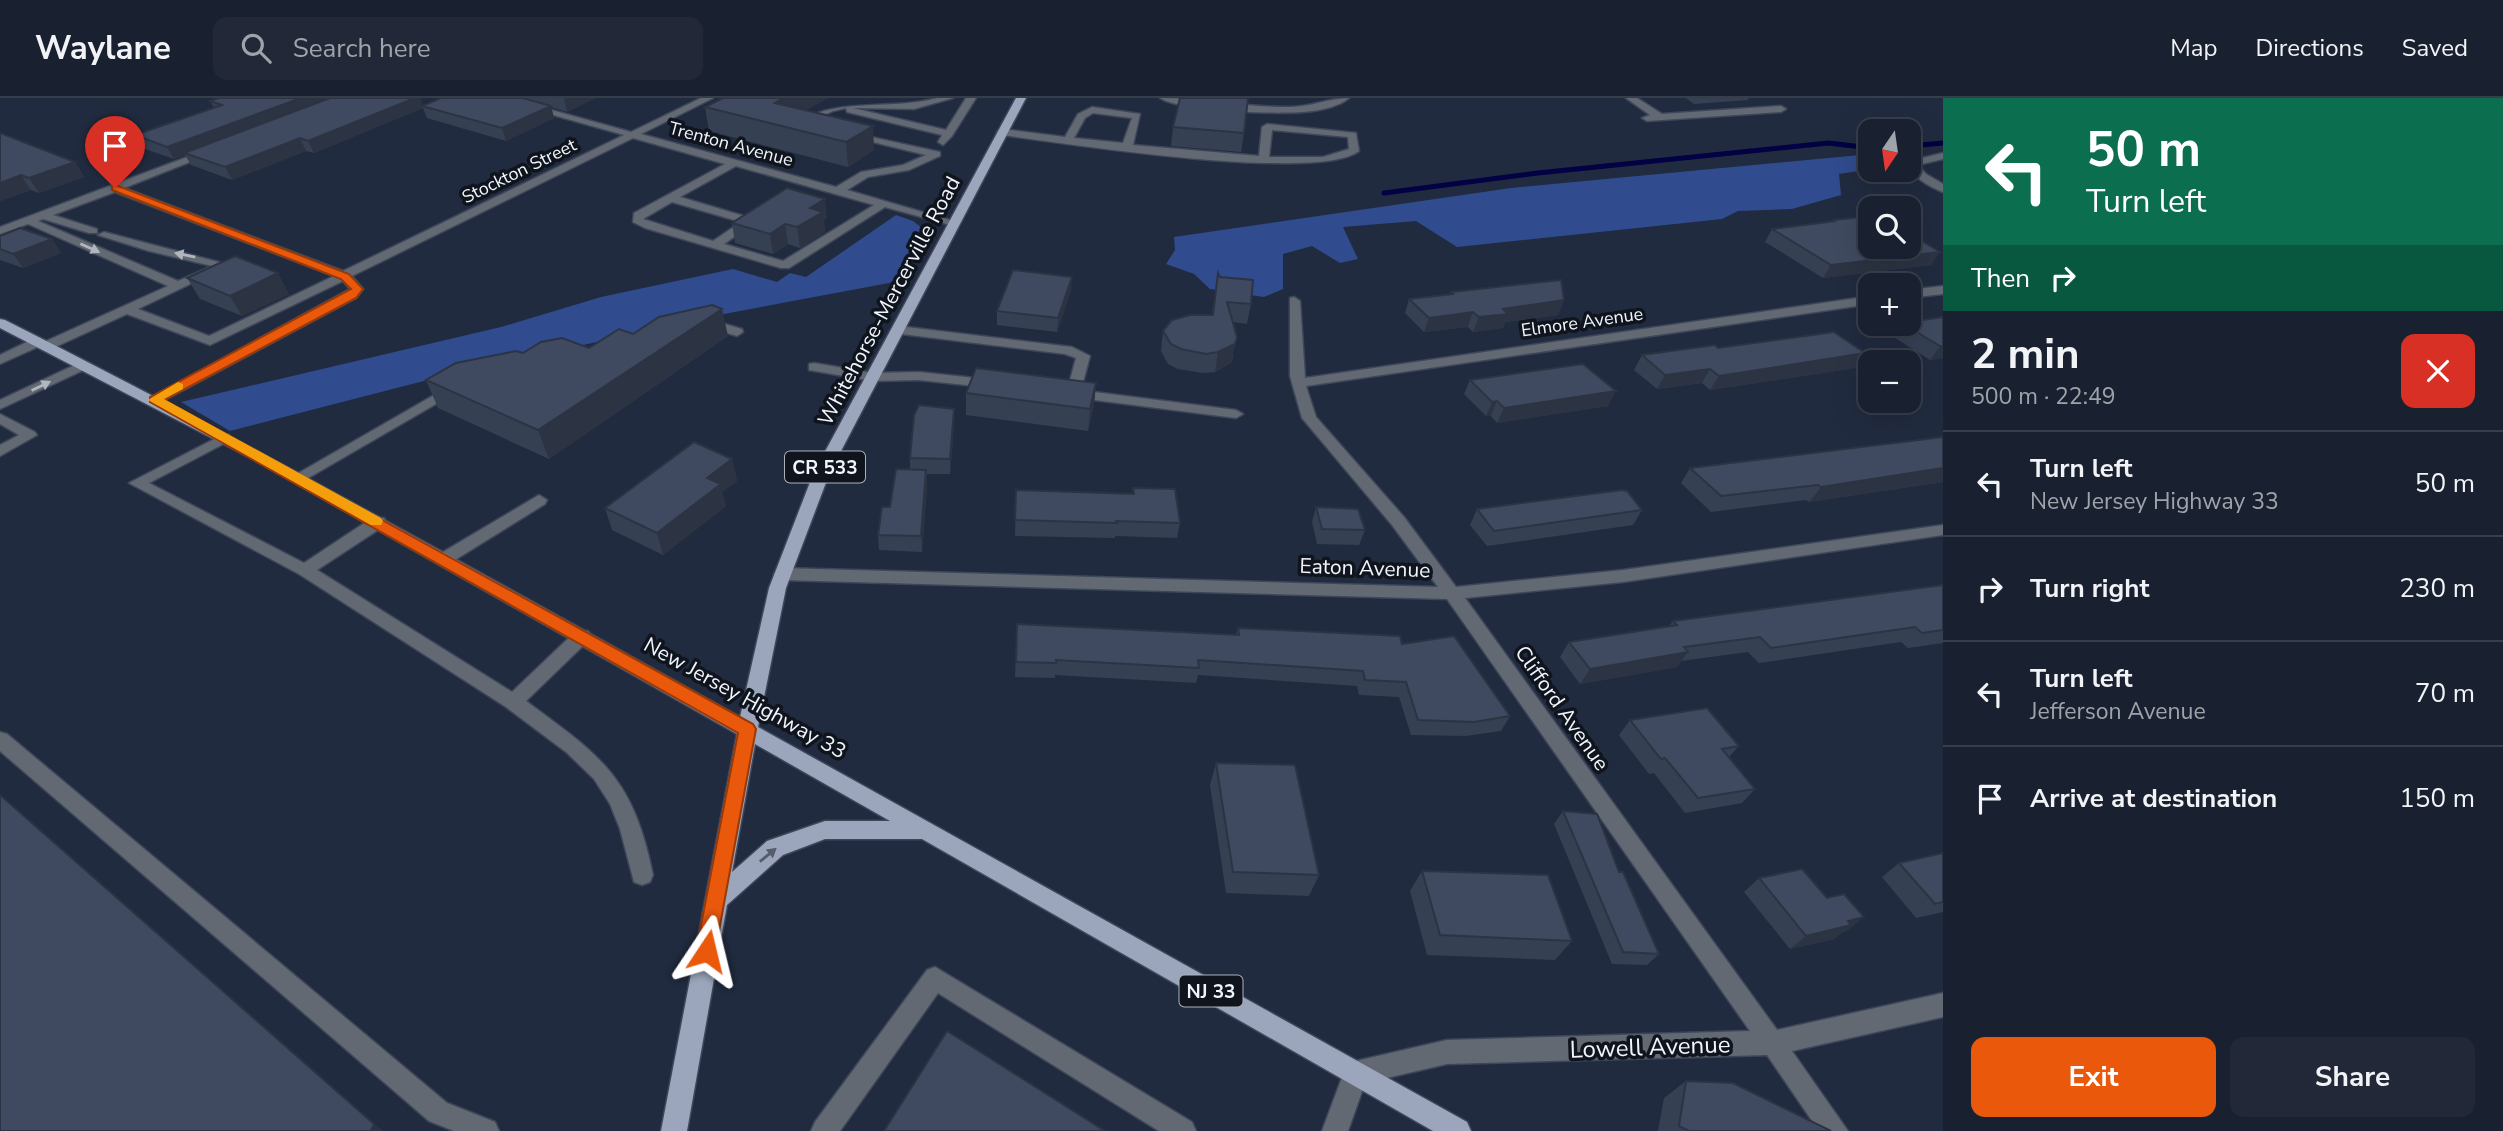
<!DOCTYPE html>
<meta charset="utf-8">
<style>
:root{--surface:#19202f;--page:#222837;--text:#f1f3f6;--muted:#9fa3aa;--line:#373e4b;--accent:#ea580c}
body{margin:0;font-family:"Nunito Sans",sans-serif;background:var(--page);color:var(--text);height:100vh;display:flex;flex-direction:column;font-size:26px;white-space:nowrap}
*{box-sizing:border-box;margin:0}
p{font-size:23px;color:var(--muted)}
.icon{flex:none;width:38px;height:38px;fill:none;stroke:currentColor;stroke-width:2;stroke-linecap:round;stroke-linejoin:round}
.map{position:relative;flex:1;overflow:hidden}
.details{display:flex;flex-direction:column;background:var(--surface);width:560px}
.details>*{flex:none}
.guide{background:#0b6e4f;color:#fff;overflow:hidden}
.needle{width:46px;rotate:193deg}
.buttons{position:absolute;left:1858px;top:21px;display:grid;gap:14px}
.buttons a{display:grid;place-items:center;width:63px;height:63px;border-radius:14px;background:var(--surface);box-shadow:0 7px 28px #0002,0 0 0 2px var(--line);font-size:35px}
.pin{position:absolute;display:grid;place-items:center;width:60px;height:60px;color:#fff;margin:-72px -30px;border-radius:50% 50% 50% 0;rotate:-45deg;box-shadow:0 0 7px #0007}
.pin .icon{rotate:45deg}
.me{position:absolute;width:77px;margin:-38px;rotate:10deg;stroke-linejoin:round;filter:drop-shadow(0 0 5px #0008)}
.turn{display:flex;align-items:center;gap:24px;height:147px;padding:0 28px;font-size:32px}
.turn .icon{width:91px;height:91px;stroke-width:2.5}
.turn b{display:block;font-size:49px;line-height:60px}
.then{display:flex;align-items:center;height:66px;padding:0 28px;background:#0003;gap:14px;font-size:26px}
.round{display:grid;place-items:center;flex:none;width:74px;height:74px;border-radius:14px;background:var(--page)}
.headline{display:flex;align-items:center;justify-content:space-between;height:119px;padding:0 28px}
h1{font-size:42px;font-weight:700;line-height:52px}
.cta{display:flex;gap:14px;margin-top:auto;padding:14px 28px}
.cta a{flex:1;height:80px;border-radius:14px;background:var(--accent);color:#fff;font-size:28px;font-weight:700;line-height:80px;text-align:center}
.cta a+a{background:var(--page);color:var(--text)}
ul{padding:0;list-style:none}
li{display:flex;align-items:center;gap:21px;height:105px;padding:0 28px;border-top:2px solid var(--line)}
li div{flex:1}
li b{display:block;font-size:26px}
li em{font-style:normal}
header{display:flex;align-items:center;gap:42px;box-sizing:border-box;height:98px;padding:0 35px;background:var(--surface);border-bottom:2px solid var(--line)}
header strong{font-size:33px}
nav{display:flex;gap:38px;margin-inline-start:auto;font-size:24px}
.search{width:490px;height:63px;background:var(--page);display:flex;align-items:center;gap:18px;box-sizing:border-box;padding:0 24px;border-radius:14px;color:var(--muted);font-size:26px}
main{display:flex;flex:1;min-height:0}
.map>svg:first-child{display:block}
.green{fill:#304b8e}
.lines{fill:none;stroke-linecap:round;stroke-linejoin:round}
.stream{stroke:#010143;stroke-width:5}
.minor-casing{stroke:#3e475a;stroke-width:3}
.major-casing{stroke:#3e475a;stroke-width:3}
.minor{fill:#636973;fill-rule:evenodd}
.major{fill:#9ba5bb;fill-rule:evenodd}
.wall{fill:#364053}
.shaded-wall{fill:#2c3443}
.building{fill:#3f4a60;stroke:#2c3443;stroke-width:2}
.oneway{fill:#b1b6bf}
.oneway2{fill:#555c6c}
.route{fill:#ea580c;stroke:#983908;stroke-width:2}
.slow{fill:#f59e0b}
.labels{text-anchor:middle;stroke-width:7;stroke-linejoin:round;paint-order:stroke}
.far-street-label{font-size:18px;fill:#f1f5fd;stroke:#0f141d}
.shield{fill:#0f141d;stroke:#adb2ba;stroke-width:2}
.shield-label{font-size:19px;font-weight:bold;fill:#f1f5fd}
.street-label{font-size:21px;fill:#f1f5fd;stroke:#0f141d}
.near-street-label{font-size:24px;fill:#f1f5fd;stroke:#0f141d}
</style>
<header>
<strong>Waylane</strong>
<div class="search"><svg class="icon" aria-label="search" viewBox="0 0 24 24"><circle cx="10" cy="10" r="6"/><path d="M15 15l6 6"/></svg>Search here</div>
<nav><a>Map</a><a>Directions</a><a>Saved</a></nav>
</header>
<main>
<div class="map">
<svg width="1943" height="1033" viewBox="0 0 1943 1033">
<rect width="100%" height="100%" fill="#212b3f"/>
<!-- green -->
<g class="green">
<polygon points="1871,56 1871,71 1839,76 1841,97 1792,111 1738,113 1722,121 1457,149 1416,123 1343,129 1358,161 1340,165 1312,148 1283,156 1283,191 1264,199 1210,191 1194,176 1166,166 1175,152 1174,139 1511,90"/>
<polygon points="896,117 913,123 928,135 905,182 724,216 447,277 230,333 181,304 501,229 601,199 733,171 777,184 790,175 806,179"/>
</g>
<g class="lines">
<!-- stream -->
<g class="stream">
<polyline points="1909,48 1943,45"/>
<polyline points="1384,95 1538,75 1828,45 1871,50"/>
</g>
<defs>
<g id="minor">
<path d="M493 0H508L631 34 701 0H713L641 36 836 89 861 74 903 67 926 57 848 38V34L940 54V58L909 72 868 79 847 92 960 125 954 128 885 109 789 170H781L645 130 633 124 634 115 725 66 633 40 352 178 363 191 356 200 159 305H149L147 302 350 191 343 183 210 247 127 216 51 251 46 252 40 248 0 266V257L33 241 38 240 44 244 168 188 28 126 0 136V129L206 52 215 54 124 90 343 173 624 37ZM736 68 874 107 783 163 724 146 754 125V121L680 99ZM115 94 334 178 209 238 138 211 230 167 104 134 98 137 149 153 212 168 178 183 38 123 43 121 89 135H97V131L53 117ZM672 104 741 124 713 143 643 121Z"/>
<path d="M937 0H953L914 11 853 10 946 32 966 0H976L952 38 943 47 938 44 942 37 847 14 846 10 833 13 814 22 821 28 819 30H813L803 22C838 0 895 12 937 0Z"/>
<path d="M1160 0C1204 0 1247 10 1290 9 1311 9 1329 0 1349 0 1339 8 1326 11 1313 13 1285 17 1182 14 1160 0Z"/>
<polygon points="1626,0 1637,0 1662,16 1781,8 1786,11 1781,14 1647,23 1642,20 1650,17"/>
<path d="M1092 9 1140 16 1133 47 1259 58 1262 29 1267 26 1356 35 1359 53C1317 85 1064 45 1002 37L997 34 1002 31 1065 39 1078 16ZM1093 15 1132 20 1123 45 1074 40 1085 20ZM1272 32 1348 39 1349 51 1323 59H1269Z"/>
<path d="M1943 55V61L1918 67 1926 76 1943 86V94C1930 89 1909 78 1909 63Z"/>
<polygon points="1943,188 1943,196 1909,200 1909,192"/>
<polygon points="1871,198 1871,206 1306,288 1316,319 1404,419 1456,489 1623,472 1943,427 1943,437 1623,484 1465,500 1777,932 1943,895 1943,919 1792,953 1848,1033 1819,1033 1767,957 1447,966 1365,985 1348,1033 1322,1033 1347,966 1356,963 1447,942 1750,933 1447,501 782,482 774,476 782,470 1438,489 1392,427 1302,320 1290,278 1290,200 1294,199 1300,203 1305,280"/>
<polygon points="718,224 742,231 743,234 737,238 717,232 704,235 698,231"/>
<polygon points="898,228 1072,249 1090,258 1082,288 1078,292 1236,312 1243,316 1236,320 1055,297 1055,291 1069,286 1076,260 1065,256 893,235 892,232"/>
<polygon points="81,264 86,265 86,271 0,311 0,302"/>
<polygon points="814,265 873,275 919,274 994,282 1001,286 994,290 919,282 873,283 809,272 809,266"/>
<polygon points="455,285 462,289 460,292 303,383 298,385 290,380"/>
<polygon points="0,316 35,334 37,337 0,358 0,347 19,337 0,326"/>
<path d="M224 336 229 337 231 340 229 343 149 385 304 465 372 420H384L386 424 384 428 317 472 512 594 576 533H588L591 538 588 543 526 603C602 659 633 679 653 777L650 784 642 787 634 784 620 731 610 706 594 681 566 654 506 609 299 476 129 385Z"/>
<polygon points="539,397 547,402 545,406 450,465 438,465 436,461 438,457"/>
<polygon points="0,634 7,636 447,1005 495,1024 499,1033 454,1033 429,1023 0,653"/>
<polygon points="935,869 1192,1024 1196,1033 1159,1033 938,895 840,1033 811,1033 815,1024 927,872"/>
</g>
<path id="major" d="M1016 0H1026L830 374 786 490 758 629 1467 1024 1471 1033H1433L922 741H825L783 757 727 807 687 1033H661L737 636 260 365 0 230V221L5 222C254 347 497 484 740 619L769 490 814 374ZM755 646 890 723H825L767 743 732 774Z"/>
</defs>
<!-- minor casing -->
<use href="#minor" class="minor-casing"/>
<!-- major casing -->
<use href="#major" class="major-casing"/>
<!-- minor -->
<use href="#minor" class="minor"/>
<!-- major -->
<use href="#major" class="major"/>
</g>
<!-- wall -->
<g class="wall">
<polygon points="420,0 422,8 441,0 596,0 567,14 551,9 554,20 506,43 427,20 423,10 314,55 306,53 232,82 191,67 185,57 174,61 142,50 135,37 214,10 210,3"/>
<polygon points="828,0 806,12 874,52 848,69 709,33 705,9"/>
<polygon points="1686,0 1749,0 1748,2 1694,6"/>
<polygon points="1173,29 1244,35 1241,54 1171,48"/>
<polygon points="0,35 75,64 84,79 39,95 31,92 0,103"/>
<polygon points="827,120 824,122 825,134 800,150 788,146 773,156 735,145 732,125"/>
<polygon points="1833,122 1931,167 1823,180 1765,144 1772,131 1831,124"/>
<polygon points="0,138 52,141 61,155 23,170 0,162"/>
<polygon points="1218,175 1220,179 1251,206 1247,226 1233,224 1233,259 1231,265 1215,274 1203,275 1178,271 1168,266 1161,253 1163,233 1212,217"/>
<polygon points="187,180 289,196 242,218 200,201"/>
<polygon points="1071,193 1057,234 997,227 997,213"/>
<polygon points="1451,194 1564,202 1558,217 1505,224 1503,230 1473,234 1468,229 1424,234 1405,215 1409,201 1451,196"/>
<polygon points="1943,219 1943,260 1930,262 1892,238 1901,226 1909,226"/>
<polygon points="633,236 728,238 549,361 438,310 426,282 523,255 589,250"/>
<polygon points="1718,250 1855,270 1710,292 1702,285 1657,291 1634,272 1642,257"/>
<polygon points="1470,282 1608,308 1497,325 1491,318 1486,318 1464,296"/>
<polygon points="1096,285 1094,307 1088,333 966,317 966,295"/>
<polygon points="954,311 954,326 950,376 927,376 927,388 922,454 879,452 878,437 890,409 910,372 910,360"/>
<polygon points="1943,339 1943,384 1809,404 1806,402 1711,414 1681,385 1690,370"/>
<polygon points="732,361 737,383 722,394 726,408 663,457 612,432 605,410"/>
<polygon points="1133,390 1180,425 1177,440 1115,438 1115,440 1015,438 1016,392 1133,396"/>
<polygon points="1316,409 1365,432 1359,447 1317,446 1312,424"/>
<polygon points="1477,411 1642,412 1633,427 1487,448 1470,427"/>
<polygon points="1943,487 1943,545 1908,550 1901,544 1759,565 1748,554 1681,563 1677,569 1580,586 1560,559 1569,544 1669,528 1673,523"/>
<polygon points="1017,526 1236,537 1238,530 1402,546 1510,618 1501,633 1466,638 1411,637 1399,599 1359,597 1357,588 1198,577 1196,585 1055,577 1055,580 1015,579"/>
<polygon points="1630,622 1739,648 1729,659 1755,691 1742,705 1685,715 1654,675 1649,676 1619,637"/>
<polygon points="1216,665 1319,777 1309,798 1226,795 1210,687"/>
<polygon points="1563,713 1619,774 1659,856 1647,867 1612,866 1554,726"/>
<polygon points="1943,755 1943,814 1916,820 1882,779 1899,765"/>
<polygon points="1422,773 1572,843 1555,862 1427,857 1410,793"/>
<polygon points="1759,780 1847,833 1843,834 1834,841 1790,851 1744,794"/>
<polygon points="1686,983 1831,1033 1658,1033 1664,1000"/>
</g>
<!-- shaded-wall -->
<g class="shaded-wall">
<polygon points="301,0 338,0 184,55 185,57 174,61 167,49"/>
<polygon points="415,0 420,0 423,10 314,55 308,43"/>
<polygon points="567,0 596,0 567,14 564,1"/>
<polygon points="783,0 828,0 778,28 775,5"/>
<polygon points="551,8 554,20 506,43 502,30"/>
<polygon points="873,28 874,52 848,69 846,44"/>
<polygon points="300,40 306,53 232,82 225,69"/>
<polygon points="75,64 84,79 39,95 29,80"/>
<polygon points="21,77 31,92 0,103 0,85"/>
<polygon points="825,101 827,120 824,122 825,134 800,150 797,129 810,110"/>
<polygon points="785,126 788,146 773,156 770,136"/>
<polygon points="52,141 61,155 23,170 13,156"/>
<polygon points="1940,154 1931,167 1823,180 1831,167"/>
<polygon points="278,175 289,196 242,218 230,198"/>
<polygon points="1072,179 1071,193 1057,234 1058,220"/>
<polygon points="1564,202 1558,217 1505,224 1503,230 1473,234 1479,219 1503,211"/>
<polygon points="722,211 728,238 549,361 538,332"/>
<polygon points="1473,214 1468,229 1424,234 1429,220"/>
<polygon points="1237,239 1231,265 1215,274 1218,254"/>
<polygon points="1940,248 1943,248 1943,260 1930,262"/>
<polygon points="1865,255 1855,270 1710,292 1719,278"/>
<polygon points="1710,271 1702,285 1657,291 1665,277"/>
<polygon points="1096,285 1094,307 1088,333 1090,311"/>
<polygon points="1616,293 1608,308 1497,325 1504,310"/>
<polygon points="1497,303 1491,318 1486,318 1492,304"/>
<polygon points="954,311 954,326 950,376 950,361"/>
<polygon points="732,361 737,383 722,394 726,408 663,457 657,435 707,380"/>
<polygon points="1943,370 1943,384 1809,404 1821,389"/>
<polygon points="926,372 927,388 922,454 921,438"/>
<polygon points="1688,554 1677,569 1580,586 1590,571"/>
<polygon points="0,696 383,1033 371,1033"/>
<polygon points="1864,819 1847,833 1843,834 1834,841 1790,851 1806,838 1848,823"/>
</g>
<!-- building -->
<g class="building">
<polygon points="219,0 301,0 167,49 135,37 222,7 210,3"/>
<polygon points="330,0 415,0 308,43 300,40 225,69 184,55"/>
<polygon points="441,0 523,0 551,8 502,30 422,8"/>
<polygon points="723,0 783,0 775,5 873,28 846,44 705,9"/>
<polygon points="1180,0 1248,0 1244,35 1173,29"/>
<polygon points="0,35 75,64 29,80 21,77 0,85"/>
<polygon points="787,90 825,101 810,110 823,114 797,129 785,126 770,136 732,125"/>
<polygon points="1871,118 1871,149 1909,149 1909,135 1940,154 1831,167 1772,131 1836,123 1833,122"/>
<polygon points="20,130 52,141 13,156 0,151 0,138"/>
<polygon points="235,158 278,175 230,198 187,180"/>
<polygon points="1013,172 1072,179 1058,220 997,213"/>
<polygon points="1218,175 1220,179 1253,182 1251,206 1227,204 1237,239 1235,246 1218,254 1206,256 1181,251 1171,246 1163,233 1172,222 1190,217 1213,217"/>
<polygon points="1561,182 1564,202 1503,211 1508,216 1479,219 1473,214 1429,220 1409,201 1453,196 1451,194"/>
<polygon points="712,207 722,211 538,332 426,282 456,265 516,253 523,255 541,244 562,240 589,250 619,231 633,236 659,219"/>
<polygon points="1943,219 1943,248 1940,248 1903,226 1909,226 1909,224"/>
<polygon points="1834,234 1865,255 1719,278 1710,271 1665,277 1642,257 1715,247 1718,250"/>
<polygon points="1583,266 1616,293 1504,310 1497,303 1492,304 1470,282"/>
<polygon points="976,270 1096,285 1090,311 966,295"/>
<polygon points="919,307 954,311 950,361 910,360 914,317"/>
<polygon points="1943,339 1943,370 1821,389 1818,387 1721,398 1690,370"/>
<polygon points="694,344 732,361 707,380 721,386 657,435 605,410"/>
<polygon points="896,371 926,372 921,438 878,437 882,409 890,409"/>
<polygon points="1133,390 1175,391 1180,425 1116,423 1117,425 1015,422 1016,392 1134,396"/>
<polygon points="1622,392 1627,393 1642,412 1494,433 1477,411"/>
<polygon points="1316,409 1358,411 1365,432 1322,431"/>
<polygon points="1943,487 1943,532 1922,535 1915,529 1771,550 1760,539 1684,549 1688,554 1590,571 1569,544 1677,527 1673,523"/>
<polygon points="1017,526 1239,537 1238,530 1400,538 1402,546 1454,538 1510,618 1474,624 1418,622 1406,584 1365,582 1363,573 1198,562 1199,570 1056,562 1056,565 1016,564"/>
<polygon points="1707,610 1739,648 1722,651 1755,691 1698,700 1665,660 1661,661 1630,622"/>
<polygon points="1216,665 1295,667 1319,777 1233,774"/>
<polygon points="0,697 374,1026 371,1033 0,1033"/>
<polygon points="1563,713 1597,716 1619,774 1623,774 1659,856 1623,854"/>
<polygon points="1943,755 1943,804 1935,806 1899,765"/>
<polygon points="1802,771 1827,800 1844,796 1864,819 1848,823 1851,827 1806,838 1759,780"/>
<polygon points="1422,773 1548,777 1572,843 1440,837"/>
<polygon points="947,933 1105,1033 884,1033"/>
<polygon points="1686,983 1733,985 1831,1033 1689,1033 1679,1028"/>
</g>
<!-- one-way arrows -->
<defs><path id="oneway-solid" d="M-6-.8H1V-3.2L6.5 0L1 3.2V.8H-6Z" transform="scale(1.75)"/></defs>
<g class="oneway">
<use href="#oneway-solid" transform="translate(90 150) rotate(24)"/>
<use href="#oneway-solid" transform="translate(185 157) rotate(-169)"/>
<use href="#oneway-solid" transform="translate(41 288) rotate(-26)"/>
</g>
<use class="oneway2" href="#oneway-solid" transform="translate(768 757) rotate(-39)"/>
<!-- route -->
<polygon class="route" points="112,88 118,88 349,176 363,191 356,200 164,302 753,626 756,631 714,860 707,863 699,860 696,853 738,635 150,304 150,299 351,191 341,181 112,92"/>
<!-- slow -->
<polygon class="slow" points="178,284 183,286 183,291 164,301 381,420 383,423 381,427 371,427 148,302"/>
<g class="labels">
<!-- far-street labels -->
<g class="far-street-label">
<text transform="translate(731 46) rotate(15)" y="6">Trenton Avenue</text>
<text transform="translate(519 73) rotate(-26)" y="6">Stockton Street</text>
<text transform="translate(1582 224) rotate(-8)" y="6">Elmore Avenue</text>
</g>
<!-- shield labels -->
<g class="shield">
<rect x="785" y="353.5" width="80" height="31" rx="5"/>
<rect x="1179.5" y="877.5" width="63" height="31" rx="5"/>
</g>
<g class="shield-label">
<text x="825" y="376">CR 533</text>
<text x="1211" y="900">NJ 33</text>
</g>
<!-- street labels -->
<g class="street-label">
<text transform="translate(889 203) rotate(-62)" y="7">Whitehorse-Mercerville Road</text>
<text transform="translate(1365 470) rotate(2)" y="7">Eaton Avenue</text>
<text transform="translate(745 600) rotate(29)" y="7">New Jersey Highway 33</text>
<text transform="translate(1562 610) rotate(55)" y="7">Clifford Avenue</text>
</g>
<!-- near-street labels -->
<g class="near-street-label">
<text transform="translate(1650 949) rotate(-2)" y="8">Lowell Avenue</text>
</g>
</g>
</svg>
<div class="buttons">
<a><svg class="needle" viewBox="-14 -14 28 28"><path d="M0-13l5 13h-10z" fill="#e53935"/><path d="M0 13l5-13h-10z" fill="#9fa3aa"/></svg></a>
<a><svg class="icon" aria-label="search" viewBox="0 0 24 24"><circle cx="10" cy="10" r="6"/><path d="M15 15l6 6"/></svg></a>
<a>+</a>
<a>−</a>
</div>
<div class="pin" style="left:115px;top:90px;background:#d93025"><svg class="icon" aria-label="arrive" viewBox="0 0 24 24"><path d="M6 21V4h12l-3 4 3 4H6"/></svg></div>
<svg class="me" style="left:707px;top:853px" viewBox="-20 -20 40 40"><path d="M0-17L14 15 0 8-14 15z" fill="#ea580c" stroke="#fff" stroke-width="4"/></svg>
</div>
<section class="details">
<div class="guide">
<div class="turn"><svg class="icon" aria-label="left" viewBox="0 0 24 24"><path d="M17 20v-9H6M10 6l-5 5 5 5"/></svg><div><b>50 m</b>Turn left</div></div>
<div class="then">Then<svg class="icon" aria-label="right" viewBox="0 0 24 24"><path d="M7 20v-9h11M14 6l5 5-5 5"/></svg></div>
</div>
<div class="headline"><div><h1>2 min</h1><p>500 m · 22:49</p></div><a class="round" style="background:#d93025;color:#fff"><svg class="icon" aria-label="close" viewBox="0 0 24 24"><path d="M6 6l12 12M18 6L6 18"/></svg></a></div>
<ul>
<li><svg class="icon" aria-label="left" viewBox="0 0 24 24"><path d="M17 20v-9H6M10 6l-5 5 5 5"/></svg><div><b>Turn left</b><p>New Jersey Highway 33</p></div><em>50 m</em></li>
<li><svg class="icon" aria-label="right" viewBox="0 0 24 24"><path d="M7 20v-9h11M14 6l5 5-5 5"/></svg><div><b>Turn right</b></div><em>230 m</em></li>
<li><svg class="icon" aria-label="left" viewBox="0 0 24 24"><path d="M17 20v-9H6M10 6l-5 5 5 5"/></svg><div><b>Turn left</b><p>Jefferson Avenue</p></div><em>70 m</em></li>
<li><svg class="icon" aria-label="arrive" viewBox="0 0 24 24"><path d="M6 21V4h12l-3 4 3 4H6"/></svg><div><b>Arrive at destination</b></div><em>150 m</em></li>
</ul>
<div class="cta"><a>Exit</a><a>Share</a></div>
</section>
</main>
